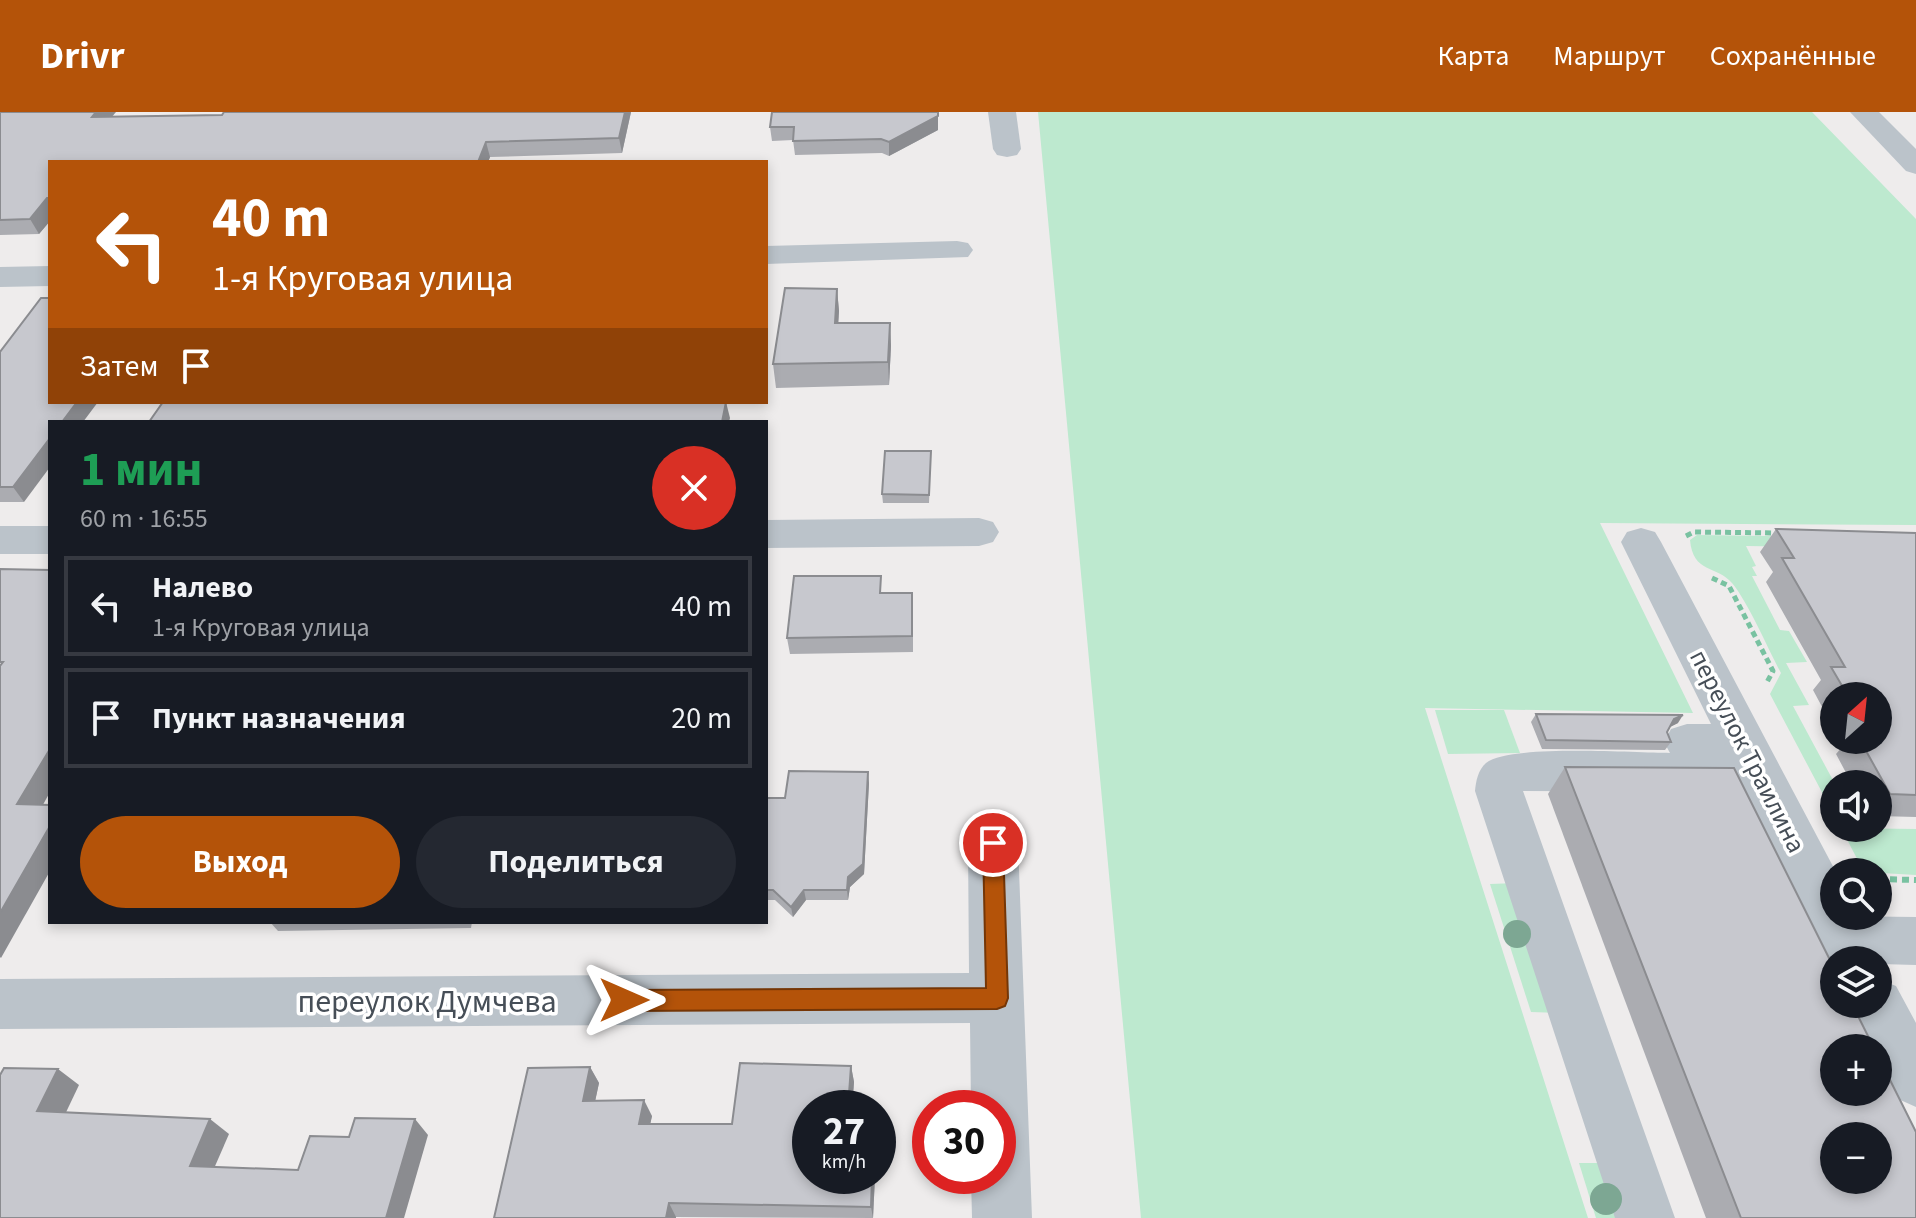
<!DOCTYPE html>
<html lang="ru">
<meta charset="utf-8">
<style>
:root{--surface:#171b24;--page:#242831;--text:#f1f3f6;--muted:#9ea1a6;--line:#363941;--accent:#b45309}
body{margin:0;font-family:"Source Sans 3",sans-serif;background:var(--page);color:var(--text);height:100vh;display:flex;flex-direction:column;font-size:30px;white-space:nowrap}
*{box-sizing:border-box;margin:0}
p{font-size:26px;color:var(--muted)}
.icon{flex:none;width:44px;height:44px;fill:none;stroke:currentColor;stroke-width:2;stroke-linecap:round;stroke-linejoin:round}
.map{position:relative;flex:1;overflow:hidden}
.drawer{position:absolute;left:48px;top:308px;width:720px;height:504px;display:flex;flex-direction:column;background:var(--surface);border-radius:0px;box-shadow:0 4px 12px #0003}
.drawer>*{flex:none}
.banner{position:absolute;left:48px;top:48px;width:720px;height:244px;border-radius:0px;box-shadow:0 4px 12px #0003;background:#b45309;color:#fff;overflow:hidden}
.needle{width:52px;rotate:27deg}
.controls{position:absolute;left:1820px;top:570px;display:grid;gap:16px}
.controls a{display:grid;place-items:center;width:72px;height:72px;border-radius:50%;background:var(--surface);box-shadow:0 4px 12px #0003;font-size:40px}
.speed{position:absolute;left:792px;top:978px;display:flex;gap:16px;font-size:40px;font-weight:700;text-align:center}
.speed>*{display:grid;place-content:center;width:104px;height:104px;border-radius:50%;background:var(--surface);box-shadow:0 4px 12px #0003;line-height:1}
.speed small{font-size:20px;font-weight:400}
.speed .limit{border:12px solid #d22;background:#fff;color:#111}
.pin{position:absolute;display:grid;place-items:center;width:68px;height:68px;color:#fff;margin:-34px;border:4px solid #fff;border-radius:50%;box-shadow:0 2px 8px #0007}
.me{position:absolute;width:88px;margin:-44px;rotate:90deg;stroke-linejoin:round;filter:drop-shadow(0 0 6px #0008)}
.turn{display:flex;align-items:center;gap:28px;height:168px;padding:0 32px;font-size:36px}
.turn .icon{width:104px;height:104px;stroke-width:2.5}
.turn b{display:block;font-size:56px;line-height:68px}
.then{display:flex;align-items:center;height:76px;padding:0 32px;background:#0003;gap:16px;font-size:30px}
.round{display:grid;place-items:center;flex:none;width:84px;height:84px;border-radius:42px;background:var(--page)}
.head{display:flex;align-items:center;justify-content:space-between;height:136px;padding:0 32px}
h1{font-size:48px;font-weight:700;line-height:60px;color:#1e9e55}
.primary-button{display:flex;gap:16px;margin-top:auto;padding:16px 32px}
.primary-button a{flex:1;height:92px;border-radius:48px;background:var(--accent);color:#fff;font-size:32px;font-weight:700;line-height:92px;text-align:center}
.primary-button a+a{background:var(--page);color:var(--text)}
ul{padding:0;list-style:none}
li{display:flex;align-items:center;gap:24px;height:100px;margin:0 16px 12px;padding:0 16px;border:4px solid var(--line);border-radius:0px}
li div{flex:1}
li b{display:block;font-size:30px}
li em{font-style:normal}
header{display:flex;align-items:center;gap:48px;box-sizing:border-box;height:112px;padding:0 40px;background:var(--accent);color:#fff}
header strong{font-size:38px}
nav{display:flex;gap:44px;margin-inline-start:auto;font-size:28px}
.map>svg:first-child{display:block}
.green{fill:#bde9cf}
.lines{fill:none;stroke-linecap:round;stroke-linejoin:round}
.path-far1{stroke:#79c2a1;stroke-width:5;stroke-dasharray:6 4;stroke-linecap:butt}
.path{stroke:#79c2a1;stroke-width:6;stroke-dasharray:7 5;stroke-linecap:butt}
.minor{fill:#bbc3ca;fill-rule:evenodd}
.tree{fill:#7da793}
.wall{fill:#abacb1}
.shaded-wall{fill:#8b8c90}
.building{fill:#c7c8ce;stroke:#8b8c90;stroke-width:2;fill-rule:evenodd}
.route{fill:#b45309;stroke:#753606;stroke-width:2}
.labels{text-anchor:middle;stroke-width:7;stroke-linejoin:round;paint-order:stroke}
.street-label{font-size:26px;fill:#464e57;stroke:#fff}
.near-street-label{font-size:32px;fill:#464e57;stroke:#fff}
</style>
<header>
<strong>Drivr</strong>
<nav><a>Карта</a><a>Маршрут</a><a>Сохранённые</a></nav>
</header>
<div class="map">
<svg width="1916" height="1106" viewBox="0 0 1916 1106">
<rect width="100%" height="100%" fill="#eeecec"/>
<!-- green -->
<g class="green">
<polygon points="1038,0 1812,0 1916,107 1916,413 1600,411 1693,601 1425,596 1588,1106 1141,1106"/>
<path d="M1697 423 1916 426V436L1746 434 1756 454 1752 455 1757 464H1752L1780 518 1789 519 1807 550 1786 551 1809 593 1793 594 1835 672 1834 703 1770 582 1781 561C1768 537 1748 490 1732 471 1717 453 1693 462 1690 428Z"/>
<polygon points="1435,598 1504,598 1520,641 1448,642"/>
<polygon points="1841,716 1916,717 1916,763 1864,760"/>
<polygon points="1517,771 1560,901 1531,900 1490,772"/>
<polygon points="1579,1051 1611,1051 1629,1106 1596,1106"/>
</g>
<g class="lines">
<!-- path-far1 -->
<g class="path-far1">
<polyline points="1686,424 1694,420 1779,421"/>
<polyline points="1712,466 1729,474 1773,559 1766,572"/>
</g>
<!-- path -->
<polyline class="path" points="1878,767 1916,768"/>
<!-- minor -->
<g class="minor">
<polygon points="988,0 1016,0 1021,37 1017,43 1007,45 997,43 993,37"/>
<polygon points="1850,0 1879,0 1916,37 1916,62 1906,59"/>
<polygon points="957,129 968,131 973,138 968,145 766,152 766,134"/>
<polygon points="50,154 50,174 0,175 0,155"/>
<polygon points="979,406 993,410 999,420 993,430 979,434 766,436 766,408"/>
<rect x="0" y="414" width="50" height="28"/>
<path d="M1641 416 1655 420 1661 430 1836 760 1834 804 1916 805V853L1880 852 1878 856V848H1834V860L1745 680 1523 679 1675 1106H1615L1475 679C1476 669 1478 658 1486 651 1511 632 1633 641 1670 641L1664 630 1671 617 1687 612H1711L1621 430 1627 420Z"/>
<polygon points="993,710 1010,716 1018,731 1032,1106 972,1106 971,1064 998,1064 998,996 971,996 970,911 0,917 0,867 969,861 968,731 976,716"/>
<polygon points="1878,867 1896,874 1916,911 1916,995 1896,986 1878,950 1878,936 1871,936 1850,892 1878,892"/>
</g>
</g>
<!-- trees -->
<g class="tree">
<circle cx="1517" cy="822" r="14"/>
<circle cx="1606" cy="1087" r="16"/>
</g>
<!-- wall -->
<g class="wall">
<polygon points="0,0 112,4 631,0 622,41 490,45 488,50 50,50 50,109 39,122 0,123"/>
<polygon points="772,0 938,18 889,44 882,41 795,43 793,28 772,29 770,15"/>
<polygon points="837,177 839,199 838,211 890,211 891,234 889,273 776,276 773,252"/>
<polygon points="0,240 24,390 0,390"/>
<polygon points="931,339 929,391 883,391 882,382"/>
<polygon points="1776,417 1916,421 1916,705 1878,704 1878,672 1852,672 1836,642 1843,634 1840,628 1878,628 1878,584 1834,584 1834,617 1813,578 1821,568 1766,470 1773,460 1760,440"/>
<polygon points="882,481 913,498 913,540 790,542 787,526"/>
<polygon points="1536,602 1678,611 1670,615 1667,620 1671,630 1665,638 1542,637 1531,610"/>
<polygon points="1565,655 1916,1106 1706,1106 1548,682"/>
<polygon points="869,671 864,762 850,775 848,788 806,788 793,805 775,788 766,788 766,686 785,686"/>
<polygon points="270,810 472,810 471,816 278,819"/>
<polygon points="620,810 649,810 647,811"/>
<polygon points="851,954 854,970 852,996 810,996 875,1064 873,1106 676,1105 676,1106 494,1106 590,955 599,971 595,989 652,1004 650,1012 732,1012"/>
</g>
<!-- shaded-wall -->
<g class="shaded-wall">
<polygon points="96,0 116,0 100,19 92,5"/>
<polygon points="625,0 631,0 622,41 619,26"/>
<polygon points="938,4 938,18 889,44 889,30"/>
<polygon points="486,30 490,45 488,50 478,50"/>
<polygon points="47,86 50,90 50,109 39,122 30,107"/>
<polygon points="837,177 839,199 837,234 835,211"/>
<polygon points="890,211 891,234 889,273 888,250"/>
<polygon points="77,290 98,290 83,310 62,310"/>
<polygon points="726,290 730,306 729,310 722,310"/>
<polygon points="50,326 50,355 24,390 13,375"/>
<polygon points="1683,603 1678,611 1668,616 1674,607"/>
<polygon points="50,637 50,680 34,709 17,692"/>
<polygon points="868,660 869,671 864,762 850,775 848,788 847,778 848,765"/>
<polygon points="50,714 50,759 1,846 0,845 0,801"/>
<polygon points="804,778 806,788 793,805 791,795"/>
<polygon points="851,954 854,970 852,996 848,996"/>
<polygon points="590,955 599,971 592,1004 583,989"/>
<polygon points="58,957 79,973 59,1015 37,999"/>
<polygon points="644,988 652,1004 647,1027 639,1012"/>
<polygon points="210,1007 229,1022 209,1068 190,1054"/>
<polygon points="415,1007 428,1023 404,1106 386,1106"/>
<polygon points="872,1064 875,1064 873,1106 871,1095"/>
<polygon points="669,1091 676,1105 676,1106 666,1106"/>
</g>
<!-- building -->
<g class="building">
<polygon points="0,0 96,0 92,5 222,3 224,0 625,0 619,26 486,30 478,50 50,50 50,86 47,86 30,107 0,108"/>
<polygon points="772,0 938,0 938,4 889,30 881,27 793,29 794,15 770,15"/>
<polygon points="785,176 837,177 835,211 890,211 888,250 773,252"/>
<polygon points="41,186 50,186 50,290 77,290 62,310 50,310 50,326 13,375 0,375 0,240"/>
<polygon points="163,290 726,290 722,310 149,310"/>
<polygon points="885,339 931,339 929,383 882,382"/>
<polygon points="1776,417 1916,421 1916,683 1890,682 1860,628 1878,628 1878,584 1848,584 1831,555 1845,555 1782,446 1794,446"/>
<polygon points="0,457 50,458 50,637 17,692 50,693 50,714 0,801 0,554 3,550 0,550"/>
<polygon points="794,464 881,464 880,481 912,481 912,524 787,526"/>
<polygon points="1536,602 1683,603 1674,607 1667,620 1671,630 1546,628"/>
<path d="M1565 655 1734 656 1834 856V892H1852L1874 936H1834V980H1878V944L1916 1020V1106H1741ZM1834 1024H1878V1068H1834Z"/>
<polygon points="789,659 868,660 863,752 848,765 847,778 804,778 791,795 773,778 766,778 766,686 785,686"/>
<polygon points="740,951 851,954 848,996 810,996 810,1064 872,1064 871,1095 669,1091 666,1106 494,1106 528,956 590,955 583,989 644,988 639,1012 732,1012"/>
<polygon points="4,956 58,957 37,999 210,1007 190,1054 298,1058 310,1024 349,1025 355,1006 415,1007 386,1106 0,1106 0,963"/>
</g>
<!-- route -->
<polygon class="route" points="993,723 1000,725 1003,731 1008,886 1005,894 997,897 624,899 616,896 613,888 616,881 624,878 986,876 983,731 986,725"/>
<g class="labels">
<!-- street labels -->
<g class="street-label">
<text transform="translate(1748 639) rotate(63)" y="9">переулок Траилина</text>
</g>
<!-- near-street labels -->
<g class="near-street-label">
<text x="427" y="900">переулок Думчева</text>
</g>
</g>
</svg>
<div class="controls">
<a><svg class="needle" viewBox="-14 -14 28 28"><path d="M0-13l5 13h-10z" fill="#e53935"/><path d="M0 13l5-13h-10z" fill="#9ea1a6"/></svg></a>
<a><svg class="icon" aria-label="sound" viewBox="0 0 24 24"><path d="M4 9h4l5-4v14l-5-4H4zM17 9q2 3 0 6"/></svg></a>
<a><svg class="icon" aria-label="search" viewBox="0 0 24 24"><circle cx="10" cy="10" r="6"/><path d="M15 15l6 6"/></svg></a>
<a><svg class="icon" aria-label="layers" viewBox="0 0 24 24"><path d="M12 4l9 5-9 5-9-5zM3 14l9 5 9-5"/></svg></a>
<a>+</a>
<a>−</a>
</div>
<div class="speed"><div>27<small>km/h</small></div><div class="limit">30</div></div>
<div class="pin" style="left:993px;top:731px;background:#d93025"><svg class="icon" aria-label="arrive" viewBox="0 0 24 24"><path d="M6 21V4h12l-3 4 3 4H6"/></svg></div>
<svg class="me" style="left:624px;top:888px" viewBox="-20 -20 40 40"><path d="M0-17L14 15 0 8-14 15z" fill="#b45309" stroke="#fff" stroke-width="4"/></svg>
<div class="banner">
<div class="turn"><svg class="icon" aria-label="left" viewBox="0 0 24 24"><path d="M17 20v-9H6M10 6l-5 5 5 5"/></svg><div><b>40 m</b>1-я Круговая улица</div></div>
<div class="then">Затем<svg class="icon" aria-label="arrive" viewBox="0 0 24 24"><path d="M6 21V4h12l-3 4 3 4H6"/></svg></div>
</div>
<section class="drawer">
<div class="head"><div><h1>1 мин</h1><p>60 m · 16:55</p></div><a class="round" style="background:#d93025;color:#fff"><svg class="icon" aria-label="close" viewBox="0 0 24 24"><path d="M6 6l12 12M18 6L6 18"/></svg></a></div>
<ul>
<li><svg class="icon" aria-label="left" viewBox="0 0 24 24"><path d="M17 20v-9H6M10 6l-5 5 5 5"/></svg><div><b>Налево</b><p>1-я Круговая улица</p></div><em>40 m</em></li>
<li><svg class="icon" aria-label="arrive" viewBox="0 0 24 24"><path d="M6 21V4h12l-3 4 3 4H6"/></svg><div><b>Пункт назначения</b></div><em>20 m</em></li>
</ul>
<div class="primary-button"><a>Выход</a><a>Поделиться</a></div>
</section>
</div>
